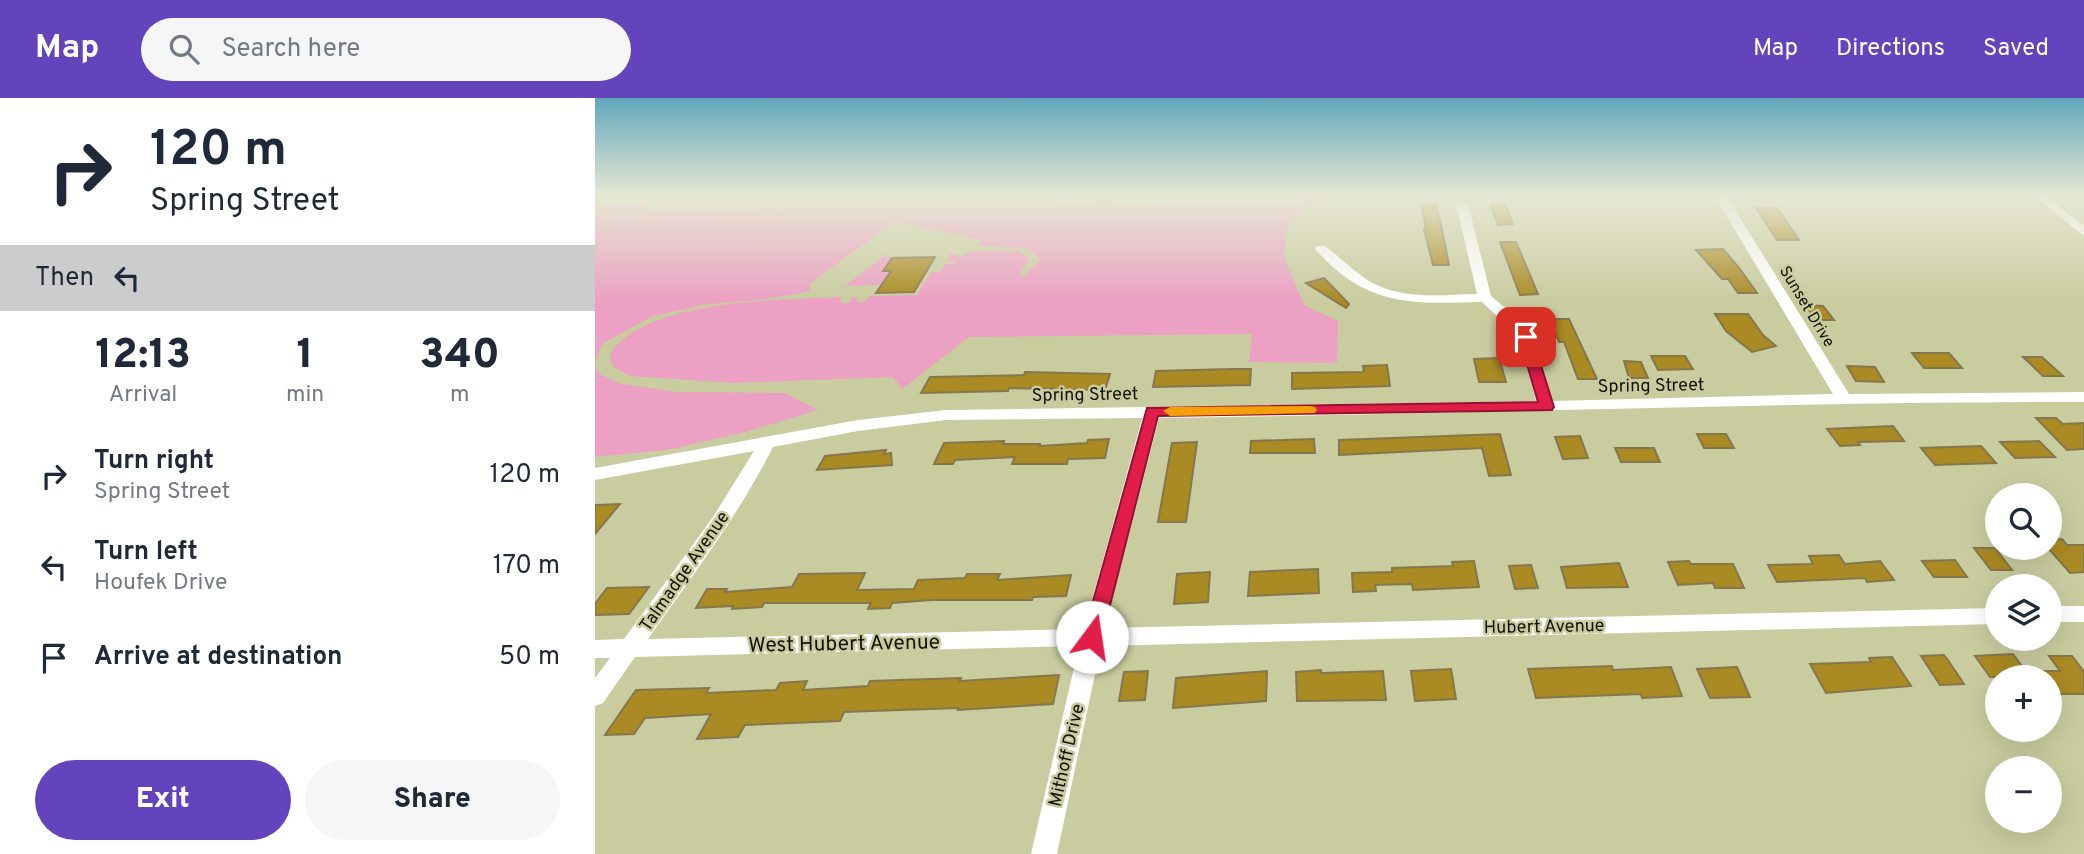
<!DOCTYPE html>
<meta charset="utf-8">
<style>
:root{--surface:#fff;--page:#f6f6f7;--text:#1f2937;--muted:#747a83;--accent:#6444bd}
body{margin:0;font-family:Overpass,sans-serif;background:var(--page);color:var(--text);height:100vh;display:flex;flex-direction:column;font-size:26px;white-space:nowrap}
*{box-sizing:border-box;margin:0}
p{font-size:23px;color:var(--muted)}
.icon{flex:none;width:38px;height:38px;fill:none;stroke:currentColor;stroke-width:2;stroke-linecap:round;stroke-linejoin:round}
.map{position:relative;flex:1;overflow:hidden}
.sheet{display:flex;flex-direction:column;background:var(--surface);width:595px}
.sheet>*{flex:none}
.banner{background:#fff;color:var(--text);overflow:hidden}
.buttons{position:absolute;left:1390px;top:385px;display:grid;gap:14px}
.buttons a{display:grid;place-items:center;width:77px;height:77px;border-radius:50%;background:var(--surface);box-shadow:0 7px 28px #0002;font-size:35px}
.pin{position:absolute;display:grid;place-items:center;width:60px;height:60px;color:#fff;margin:-30px;border-radius:14px;box-shadow:0 4px 10px #0006}
.me{position:absolute;width:77px;margin:-38px;rotate:14deg;stroke-linejoin:round;filter:drop-shadow(0 0 5px #0008)}
.turn{display:flex;align-items:center;gap:24px;height:147px;padding:0 35px;font-size:32px}
.turn .icon{width:91px;height:91px;stroke-width:2.5}
.turn b{display:block;font-size:49px;line-height:60px}
.then{display:flex;align-items:center;height:66px;padding:0 35px;background:#0003;gap:14px;font-size:26px}
.eta{display:flex;justify-content:space-evenly;align-items:center;height:119px;text-align:center}
.eta b{font-size:42px;font-weight:800;line-height:49px}
.primary-button{display:flex;gap:14px;margin-top:auto;padding:14px 35px}
.primary-button a{flex:1;height:80px;border-radius:42px;background:var(--accent);color:#fff;font-size:28px;font-weight:800;line-height:80px;text-align:center}
.primary-button a+a{background:var(--page);color:var(--text)}
ul{padding:0;list-style:none}
li{display:flex;align-items:center;gap:21px;height:91px;padding:0 35px}
li div{flex:1}
li b{display:block;font-size:26px}
li em{font-style:normal}
header{display:flex;align-items:center;gap:42px;box-sizing:border-box;height:98px;padding:0 35px;background:var(--accent);color:#fff}
header strong{font-size:33px}
nav{display:flex;gap:38px;margin-inline-start:auto;font-size:24px}
.search{width:490px;height:63px;background:var(--page);display:flex;align-items:center;gap:18px;box-sizing:border-box;padding:0 24px;border-radius:38px;color:var(--muted);font-size:26px}
main{display:flex;flex:1;min-height:0}
.map>svg:first-child{display:block}
.green{fill:#eca0c3}
.building{fill:#aa8a23;stroke:#85774d;stroke-width:2}
.lines{fill:none;stroke-linecap:round;stroke-linejoin:round}
.minor{fill:#fff;fill-rule:evenodd}
.route{fill:#e11d48;stroke:#92132f;stroke-width:2}
.slow{fill:#f59e0b}
.labels{text-anchor:middle;stroke-width:5;stroke-linejoin:round;paint-order:stroke}
.far-street-label{font-size:16px;fill:#121304;stroke:#c9cc9f}
.street-label{font-size:18px;fill:#121304;stroke:#c9cc9f}
.near-street-label{font-size:21px;fill:#121304;stroke:#c9cc9f}
</style>
<header>
<strong>Map</strong>
<div class="search"><svg class="icon" aria-label="search" viewBox="0 0 24 24"><circle cx="10" cy="10" r="6"/><path d="M15 15l6 6"/></svg>Search here</div>
<nav><a>Map</a><a>Directions</a><a>Saved</a></nav>
</header>
<main>
<section class="sheet">
<div class="banner">
<div class="turn"><svg class="icon" aria-label="right" viewBox="0 0 24 24"><path d="M7 20v-9h11M14 6l5 5-5 5"/></svg><div><b>120 m</b>Spring Street</div></div>
<div class="then">Then<svg class="icon" aria-label="left" viewBox="0 0 24 24"><path d="M17 20v-9H6M10 6l-5 5 5 5"/></svg></div>
</div>
<div class="eta">
<div><b>12:13</b><p>Arrival</p></div>
<div><b>1</b><p>min</p></div>
<div><b>340</b><p>m</p></div>
</div>
<ul>
<li><svg class="icon" aria-label="right" viewBox="0 0 24 24"><path d="M7 20v-9h11M14 6l5 5-5 5"/></svg><div><b>Turn right</b><p>Spring Street</p></div><em>120 m</em></li>
<li><svg class="icon" aria-label="left" viewBox="0 0 24 24"><path d="M17 20v-9H6M10 6l-5 5 5 5"/></svg><div><b>Turn left</b><p>Houfek Drive</p></div><em>170 m</em></li>
<li><svg class="icon" aria-label="arrive" viewBox="0 0 24 24"><path d="M6 21V4h12l-3 4 3 4H6"/></svg><div><b>Arrive at destination</b></div><em>50 m</em></li>
</ul>
<div class="primary-button"><a>Exit</a><a>Share</a></div>
</section>
<div class="map">
<svg width="1489" height="756" viewBox="0 0 1489 756">
<rect width="100%" height="100%" fill="#c9cc9f"/>
<!-- green -->
<g class="green">
<path d="M627 97H758L718 103 694 123 688 156 709 207 743 223 742 265 654 264 657 236 374 239 307 291 298 279 138 285 35 278 17 268 15 257C48 201 188 202 247 199L245 205H254L258 199H263L261 204H269L274 198 322 197 336 174H345L350 166H359L360 163H351L355 156 366 158 379 153H425L434 162 424 177 429 178 445 162 434 151 382 147 385 142 299 124 213 187 216 190 212 194 166 202 113 206 58 218 7 246 0 264V105H55L47 112 487 109 613 101Z"/>
<polygon points="290,157 298,160 288,172 296,173 287,187 250,188"/>
<polygon points="0,267 4,276 27,286 83,294 190,295 223,312 150,334 72,352 0,359"/>
</g>
<!-- building -->
<g class="building">
<polygon points="841,106 846,127 854,167 838,167 829,131 831,130 826,107"/>
<polygon points="910,106 918,126 903,127 895,107"/>
<polygon points="1161,110 1182,110 1204,142 1182,142"/>
<polygon points="905,144 921,144 943,196 925,197"/>
<polygon points="1128,151 1145,171 1162,195 1143,195 1133,181 1127,181 1101,152"/>
<polygon points="340,159 319,194 281,195 296,173 288,173 297,160"/>
<polygon points="729,180 754,206 751,210 711,185"/>
<polygon points="1210,207 1228,208 1239,222 1221,222"/>
<polygon points="1120,216 1153,216 1168,237 1181,248 1157,254 1131,233"/>
<polygon points="954,221 974,221 1002,281 983,281 969,244 964,244"/>
<polygon points="1317,255 1354,255 1367,270 1329,270"/>
<polygon points="1056,258 1090,258 1098,271 1063,272"/>
<polygon points="1428,259 1447,259 1468,278 1448,278"/>
<polygon points="904,260 911,284 884,284 879,261"/>
<polygon points="1029,263 1046,264 1053,280 1034,280"/>
<polygon points="792,267 795,288 697,291 697,275 769,274 768,268"/>
<polygon points="1252,268 1280,269 1289,284 1261,283"/>
<polygon points="637,271 656,271 655,287 558,289 561,273"/>
<polygon points="430,274 515,276 510,292 414,290 413,293 326,295 335,279 429,277"/>
<polygon points="1441,320 1461,320 1468,326 1489,325 1489,351 1472,352"/>
<polygon points="1298,328 1309,343 1263,344 1265,347 1245,348 1232,331"/>
<polygon points="905,336 916,377 894,378 887,350 744,357 744,342"/>
<polygon points="1102,336 1131,336 1139,350 1109,350"/>
<polygon points="985,338 993,360 968,361 960,339"/>
<polygon points="514,341 510,360 473,361 472,366 417,366 420,359 360,362 358,366 339,366 349,345 409,343 408,346 445,346 445,348 492,345 493,342"/>
<polygon points="719,341 720,355 655,355 656,343"/>
<polygon points="1444,343 1460,359 1420,360 1405,344"/>
<polygon points="602,344 591,424 563,424 577,345"/>
<polygon points="1386,348 1401,365 1340,367 1326,350"/>
<polygon points="1020,350 1059,350 1065,364 1026,364"/>
<polygon points="291,352 289,356 296,355 297,367 222,372 230,358"/>
<polygon points="25,406 0,436 0,407"/>
<polygon points="1467,441 1472,447 1489,447 1489,474 1475,475 1454,451 1454,442"/>
<polygon points="1379,450 1400,450 1417,472 1396,472"/>
<polygon points="1244,457 1250,466 1285,463 1299,482 1272,484 1270,480 1182,484 1173,467 1218,466 1214,458"/>
<polygon points="1360,462 1372,479 1339,479 1327,463"/>
<polygon points="879,463 884,489 818,492 817,486 780,487 781,493 758,494 757,475 797,474 797,470 858,468 857,464"/>
<polygon points="1094,463 1096,466 1138,466 1149,490 1120,490 1118,485 1083,487 1073,464"/>
<polygon points="1024,465 1033,489 972,490 966,469"/>
<polygon points="936,467 943,490 920,491 914,468"/>
<polygon points="723,471 724,495 653,498 655,474"/>
<polygon points="615,474 613,504 579,506 582,476"/>
<polygon points="270,475 262,492 319,491 323,482 370,480 372,476 405,476 402,482 476,477 471,498 438,499 437,502 337,502 297,505 295,510 273,511 276,505 169,505 167,509 137,511 138,508 101,510 112,491 132,491 130,494 197,489 204,476"/>
<polygon points="54,489 34,516 0,517 0,506 12,490"/>
<polygon points="1418,556 1435,579 1395,579 1380,558"/>
<polygon points="1349,557 1353,562 1369,586 1345,587 1326,558"/>
<polygon points="1454,558 1477,558 1489,574 1489,596 1463,596 1454,579 1446,573 1465,573"/>
<polygon points="1297,559 1316,588 1231,595 1215,566 1276,564 1274,560"/>
<polygon points="1017,568 1018,572 1076,569 1087,598 1047,600 1046,596 941,600 933,571"/>
<polygon points="1142,569 1155,599 1115,600 1102,571"/>
<polygon points="856,571 861,601 820,603 816,573"/>
<polygon points="726,572 726,575 788,573 791,602 702,603 701,574"/>
<polygon points="553,573 550,602 524,603 529,574"/>
<polygon points="672,573 671,603 578,610 581,580"/>
<polygon points="464,577 458,606 363,612 364,610 249,614 245,623 150,627 143,639 102,641 116,616 50,620 39,636 10,637 41,592 114,590 111,595 181,592 185,585 212,583 208,592 273,588 275,583 366,580 365,583"/>
</g>
<g class="lines">
<!-- minor -->
<g class="minor">
<path d="M1119 97H1131L1254 296 1489 294V304C1180 304 872 316 564 320L510 530 1402 510V526L506 548 462 756H436L484 548 40 559 8 605 0 608V580L15 560H0V542L29 541 118 419 159 353 0 382V370L263 322 351 312 941 303 924 239 887 204C815 206 772 209 720 151L722 148H730C745 159 758 173 774 183 806 202 846 197 882 196L861 106 863 104 873 106 896 198 930 227 938 239 957 303 1238 296ZM547 320 489 531 53 541C97 478 144 417 178 349L263 333 351 322Z"/>
<polygon points="1438,97 1450,97 1489,128 1489,138"/>
<rect x="1454" y="508" width="35" height="16"/>
</g>
</g>
<!-- sky -->
<linearGradient id="sky" x2="0" y2="1"><stop stop-color="#61a7bc"/><stop offset="0.48" stop-color="#e7e8d4"/><stop offset="1" stop-color="#e7e8d4" stop-opacity="0"/></linearGradient>
<rect width="1489" height="203" fill="url(#sky)"/>
<!-- route -->
<polygon class="route" points="931,235 937,239 959,309 957,312 563,318 507,539 504,544 497,547 490,544 488,539 552,310 943,304 924,239"/>
<!-- slow -->
<polygon class="slow" points="715,308 720,309 722,312 720,315 575,318 568,313 575,309"/>
<g class="labels">
<!-- far-street labels -->
<g class="far-street-label">
<text transform="translate(1213 208) rotate(59)" y="6">Sunset Drive</text>
</g>
<!-- street labels -->
<g class="street-label">
<text transform="translate(1056 287) rotate(-1)" y="6">Spring Street</text>
<text transform="translate(490 296) rotate(-1)" y="6">Spring Street</text>
<text transform="translate(89 473) rotate(-55)" y="6">Talmadge Avenue</text>
<text transform="translate(949 528) rotate(-1)" y="6">Hubert Avenue</text>
<text transform="translate(471 657) rotate(-77)" y="6">Mithoff Drive</text>
</g>
<!-- near-street labels -->
<g class="near-street-label">
<text transform="translate(249 545) rotate(-1)" y="7">West Hubert Avenue</text>
</g>
</g>
</svg>
<div class="buttons">
<a><svg class="icon" aria-label="search" viewBox="0 0 24 24"><circle cx="10" cy="10" r="6"/><path d="M15 15l6 6"/></svg></a>
<a><svg class="icon" aria-label="layers" viewBox="0 0 24 24"><path d="M12 4l9 5-9 5-9-5zM3 14l9 5 9-5"/></svg></a>
<a>+</a>
<a>−</a>
</div>
<div class="pin" style="left:931px;top:239px;background:#d93025"><svg class="icon" aria-label="arrive" viewBox="0 0 24 24"><path d="M6 21V4h12l-3 4 3 4H6"/></svg></div>
<svg class="me" style="left:497px;top:539px" viewBox="-20 -20 40 40"><circle r="19" fill="#fff"/><path d="M0-13L10 11 0 6-10 11z" fill="#e11d48"/></svg>
</div>
</main>
